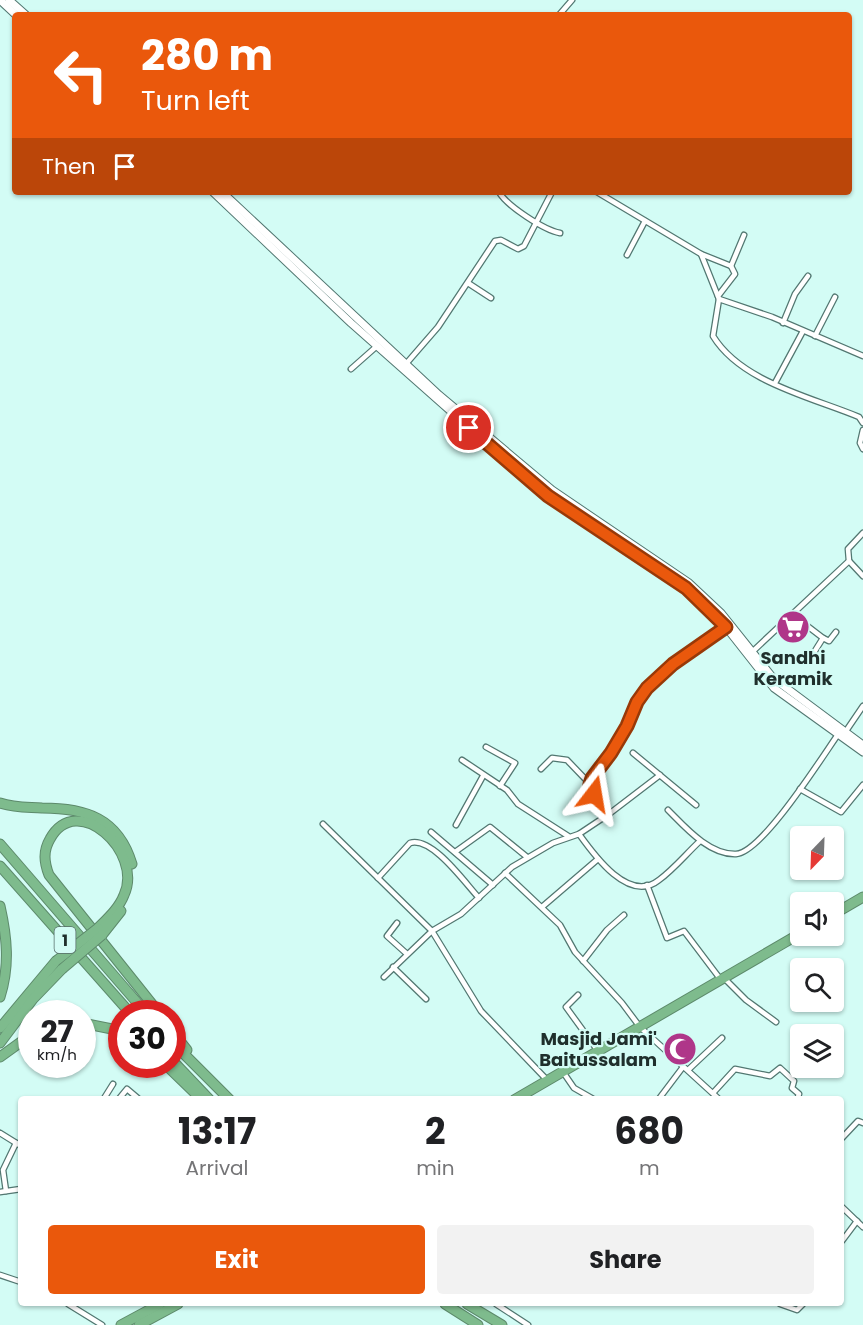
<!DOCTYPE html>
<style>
:root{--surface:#fff;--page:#f2f2f2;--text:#202124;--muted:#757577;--accent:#ea580c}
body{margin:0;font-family:Poppins,sans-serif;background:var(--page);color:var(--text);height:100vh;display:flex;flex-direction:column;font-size:22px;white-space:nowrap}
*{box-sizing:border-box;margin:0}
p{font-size:20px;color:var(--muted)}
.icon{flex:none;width:33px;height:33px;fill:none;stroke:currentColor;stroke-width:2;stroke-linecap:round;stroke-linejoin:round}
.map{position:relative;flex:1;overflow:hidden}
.drawer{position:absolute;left:18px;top:1096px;width:826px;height:210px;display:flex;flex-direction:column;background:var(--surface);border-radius:6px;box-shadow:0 2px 4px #0004}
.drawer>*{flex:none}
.hud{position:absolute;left:12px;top:12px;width:840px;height:183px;border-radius:6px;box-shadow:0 2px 4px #0004;background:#ea580c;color:#fff;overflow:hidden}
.needle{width:39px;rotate:203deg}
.controls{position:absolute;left:790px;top:826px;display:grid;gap:12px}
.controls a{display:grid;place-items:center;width:54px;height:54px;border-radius:6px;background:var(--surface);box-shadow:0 2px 4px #0004;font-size:30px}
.speed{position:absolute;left:18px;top:1000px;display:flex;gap:12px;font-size:30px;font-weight:700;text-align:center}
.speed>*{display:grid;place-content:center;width:78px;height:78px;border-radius:50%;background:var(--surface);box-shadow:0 2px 4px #0004;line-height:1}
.speed small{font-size:15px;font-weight:400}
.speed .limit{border:9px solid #d22;background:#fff;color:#111}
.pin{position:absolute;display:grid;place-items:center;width:51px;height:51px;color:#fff;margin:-26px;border:3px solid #fff;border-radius:50%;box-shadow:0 2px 6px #0007}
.me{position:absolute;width:66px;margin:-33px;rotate:14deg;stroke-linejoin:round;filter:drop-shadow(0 0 4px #0008)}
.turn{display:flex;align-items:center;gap:21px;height:126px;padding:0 30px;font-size:27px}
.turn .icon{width:78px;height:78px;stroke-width:2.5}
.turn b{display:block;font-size:42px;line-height:51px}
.then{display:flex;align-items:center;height:57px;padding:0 30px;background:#0003;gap:12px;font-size:22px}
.eta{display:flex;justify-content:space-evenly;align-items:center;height:102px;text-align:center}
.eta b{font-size:36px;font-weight:700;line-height:42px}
.primary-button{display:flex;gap:12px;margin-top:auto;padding:12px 30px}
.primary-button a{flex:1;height:69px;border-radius:6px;background:var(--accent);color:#fff;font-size:24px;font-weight:700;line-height:69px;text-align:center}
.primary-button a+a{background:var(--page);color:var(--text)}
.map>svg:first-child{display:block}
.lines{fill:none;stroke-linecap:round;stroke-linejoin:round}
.street-casing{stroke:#527771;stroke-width:7}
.secondary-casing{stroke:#527771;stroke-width:9}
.highway-casing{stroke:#5d8a6b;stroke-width:11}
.street{stroke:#fff;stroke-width:4.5}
.secondary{stroke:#fff;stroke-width:7}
.highway{stroke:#7ebb8d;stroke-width:9}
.highway-bridge-casing{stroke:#5d8a6b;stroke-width:11;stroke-linecap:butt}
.highway-bridge{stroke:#7ebb8d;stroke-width:9}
.route-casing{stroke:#983908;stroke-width:15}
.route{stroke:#ea580c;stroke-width:10}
.labels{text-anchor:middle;stroke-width:4.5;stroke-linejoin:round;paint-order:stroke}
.shield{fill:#d3fcf5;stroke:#556c68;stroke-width:1.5}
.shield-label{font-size:16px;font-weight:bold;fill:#1f2f2c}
.poi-label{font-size:18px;font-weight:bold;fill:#1f2f2c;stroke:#d3fcf5}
</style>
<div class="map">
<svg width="863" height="1325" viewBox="0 0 863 1325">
<rect width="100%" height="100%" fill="#d3fcf5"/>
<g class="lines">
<defs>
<g id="street">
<polyline points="559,15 572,0"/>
<path d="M499 192C507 206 544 230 560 233"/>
<path d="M597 192 701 254 719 299 713 336C741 382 811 397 859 417L863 423"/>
<polyline points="701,254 731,266 744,235"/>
<polyline points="627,255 645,221"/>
<polyline points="468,283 491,298"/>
<polyline points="718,296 735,274 731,266"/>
<polyline points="719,299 772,317 863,356"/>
<polyline points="783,323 795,294 808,276"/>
<polyline points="815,336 835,297"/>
<polyline points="405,365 438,327 495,241 501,240 518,249 524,246 552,192"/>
<polyline points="351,369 377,346"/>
<polyline points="775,383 803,331"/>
<polyline points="863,430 860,443 863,449"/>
<polyline points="849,561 863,576"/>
<polyline points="793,615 823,638"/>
<polyline points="751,653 849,561 848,549 863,533"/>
<polyline points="813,654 823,638 829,641 836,632"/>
<polyline points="846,731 863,706"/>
<polyline points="486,747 515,763 500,786"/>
<polyline points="633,753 696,805"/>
<polyline points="462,760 507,790 518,804 568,836"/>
<polyline points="541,769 552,758 567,760 590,784"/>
<polyline points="800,789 841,812 863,785"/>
<path d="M668 810C685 827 709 855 736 854 762 853 822 757 839 733"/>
<polyline points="609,814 660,775"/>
<polyline points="323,824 432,931 481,1011 548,1081"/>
<polyline points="456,825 483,776"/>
<polyline points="431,832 493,885"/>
<path d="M579 834C594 855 629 904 659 880 674 869 686 854 700 841"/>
<polyline points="455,852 490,827 527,857"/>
<polyline points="505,873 560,925 575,952 622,1003 640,1027 720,1100"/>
<path d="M378 878 410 843C432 836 465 883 479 898"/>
<polyline points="647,885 667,938 684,931 721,980"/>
<polyline points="542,907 598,859"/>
<polyline points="397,923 387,936 407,954"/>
<polyline points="583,961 607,930 624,915"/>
<polyline points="393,967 426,999"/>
<polyline points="384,977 432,931 461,914 512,867 553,843 579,834 609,814 592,791 590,784 627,726 641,695 673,664 726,627"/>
<polyline points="724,978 746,1000 776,1022"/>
<polyline points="578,995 566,1007 598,1051"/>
<polyline points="688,1070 722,1038"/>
<polyline points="563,1072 574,1088 595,1100"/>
<polyline points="713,1093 735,1069 770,1076 780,1068 794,1081 792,1088 799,1094 797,1100"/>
<polyline points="103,1100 113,1084"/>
<polyline points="118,1100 127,1089 140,1100"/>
<polyline points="658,1100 683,1067"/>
<polyline points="0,1133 21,1146"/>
<polyline points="842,1138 858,1121 863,1123"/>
<polyline points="6,1191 3,1170 16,1143"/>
<polyline points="0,1192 21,1189"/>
<polyline points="842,1207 863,1227"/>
<polyline points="842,1241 857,1221"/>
<polyline points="0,1275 21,1282"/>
<polyline points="68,1304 102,1325"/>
<polyline points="496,1304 528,1325"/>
<polyline points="780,1304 797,1310 803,1304"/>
</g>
<g id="secondary">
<polyline points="0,0 16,15"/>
<polyline points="9,0 26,15"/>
<polyline points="213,192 351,323 473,431 548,496 686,588 726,627 774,688 863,752"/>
<polyline points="222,192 439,395 552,490 689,583 721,613 773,678 863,745"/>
</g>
<g id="highway">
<path d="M0 803C14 808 28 807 42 808 86 808 118 818 132 864"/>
<polyline points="0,844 147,1014"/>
<polyline points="0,866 131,1014"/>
<path d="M0 906C7 937 10 966 0 997"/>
<polyline points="834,914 863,897"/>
<path d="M98 928C108 918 119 908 124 895 144 852 77 790 50 839 43 851 44 862 49 875L160 1014"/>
<polyline points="102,935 121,911"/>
<polyline points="82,1023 122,1031"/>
<polyline points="0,1028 56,961"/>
<polyline points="172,1031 187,1050"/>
<polyline points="172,1042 230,1100"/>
<polyline points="0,1043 33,999 62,969"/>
<polyline points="0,1057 32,1034"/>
<polyline points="172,1060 210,1100"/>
<polyline points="166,1065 198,1096"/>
<polyline points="514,1100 801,933"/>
<polyline points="445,1304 478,1325"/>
<polyline points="467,1304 502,1325"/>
<polyline points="121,1325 160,1304"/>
<polyline points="139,1325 178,1304"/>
</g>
</defs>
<!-- street casing -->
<use href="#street" class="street-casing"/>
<!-- secondary casing -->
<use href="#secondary" class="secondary-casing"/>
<!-- highway casing -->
<use href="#highway" class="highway-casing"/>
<!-- street -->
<use href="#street" class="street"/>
<!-- secondary -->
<use href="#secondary" class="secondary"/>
<!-- highway -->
<use href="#highway" class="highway"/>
<defs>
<g id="highway-bridge">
<polyline points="56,961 98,928"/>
<polyline points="62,969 102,935"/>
</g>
</defs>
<!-- highway-bridge casing -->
<use href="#highway-bridge" class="highway-bridge-casing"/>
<!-- highway-bridge -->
<use href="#highway-bridge" class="highway-bridge"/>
</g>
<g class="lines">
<defs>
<polyline id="route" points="469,428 548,496 686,588 726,627 673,664 647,688 637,702 627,726 611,753 592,778 590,784 594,794"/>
</defs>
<!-- route casing -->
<use href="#route" class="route-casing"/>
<!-- route -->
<use href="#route" class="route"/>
</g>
<!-- icons -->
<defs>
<symbol id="supermarket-disc" viewBox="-11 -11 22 22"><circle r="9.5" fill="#af3689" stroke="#d3fcf5"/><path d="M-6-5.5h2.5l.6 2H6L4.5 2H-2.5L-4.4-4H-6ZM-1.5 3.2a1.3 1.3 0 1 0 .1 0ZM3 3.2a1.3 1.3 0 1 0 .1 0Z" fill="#fff"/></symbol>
<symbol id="mosque-disc" viewBox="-11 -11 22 22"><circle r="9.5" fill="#af3689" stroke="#d3fcf5"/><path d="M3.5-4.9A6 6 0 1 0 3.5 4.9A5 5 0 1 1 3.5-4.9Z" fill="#fff"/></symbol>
</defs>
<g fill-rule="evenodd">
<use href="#supermarket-disc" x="774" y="608" width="38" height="38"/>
<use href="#mosque-disc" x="661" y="1030" width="38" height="38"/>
</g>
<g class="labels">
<!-- shield labels -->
<rect class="shield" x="54.5" y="927" width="21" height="26" rx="4.5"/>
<g class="shield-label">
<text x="65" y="946">1</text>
</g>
<!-- poi labels -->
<g class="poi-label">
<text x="793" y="664">Sandhi<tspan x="793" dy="21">Keramik</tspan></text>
<text x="657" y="1045" text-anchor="end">Masjid Jami'<tspan x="657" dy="21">Baitussalam</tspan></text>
</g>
</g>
</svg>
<div class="controls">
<a><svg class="needle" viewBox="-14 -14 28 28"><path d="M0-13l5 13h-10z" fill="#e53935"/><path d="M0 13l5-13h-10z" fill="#757577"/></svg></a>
<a><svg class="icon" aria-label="sound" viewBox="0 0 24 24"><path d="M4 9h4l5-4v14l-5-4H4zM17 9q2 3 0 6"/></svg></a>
<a><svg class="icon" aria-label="search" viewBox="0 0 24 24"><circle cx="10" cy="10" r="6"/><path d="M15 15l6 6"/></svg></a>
<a><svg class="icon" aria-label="layers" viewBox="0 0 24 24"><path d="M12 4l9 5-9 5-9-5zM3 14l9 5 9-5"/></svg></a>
</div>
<div class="speed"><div>27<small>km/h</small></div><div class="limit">30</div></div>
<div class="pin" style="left:469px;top:428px;background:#d93025"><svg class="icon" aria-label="arrive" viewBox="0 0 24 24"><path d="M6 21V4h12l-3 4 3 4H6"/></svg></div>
<svg class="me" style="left:594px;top:794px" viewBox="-20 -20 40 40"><path d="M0-17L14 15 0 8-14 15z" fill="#ea580c" stroke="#fff" stroke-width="4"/></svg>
<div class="hud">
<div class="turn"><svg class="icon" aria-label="left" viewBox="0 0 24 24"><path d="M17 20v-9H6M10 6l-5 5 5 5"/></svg><div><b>280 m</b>Turn left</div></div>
<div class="then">Then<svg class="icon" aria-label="arrive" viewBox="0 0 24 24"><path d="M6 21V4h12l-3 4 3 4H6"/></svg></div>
</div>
<section class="drawer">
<div class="eta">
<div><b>13:17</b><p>Arrival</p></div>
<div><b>2</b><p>min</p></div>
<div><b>680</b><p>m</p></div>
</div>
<div class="primary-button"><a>Exit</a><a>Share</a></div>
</section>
</div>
